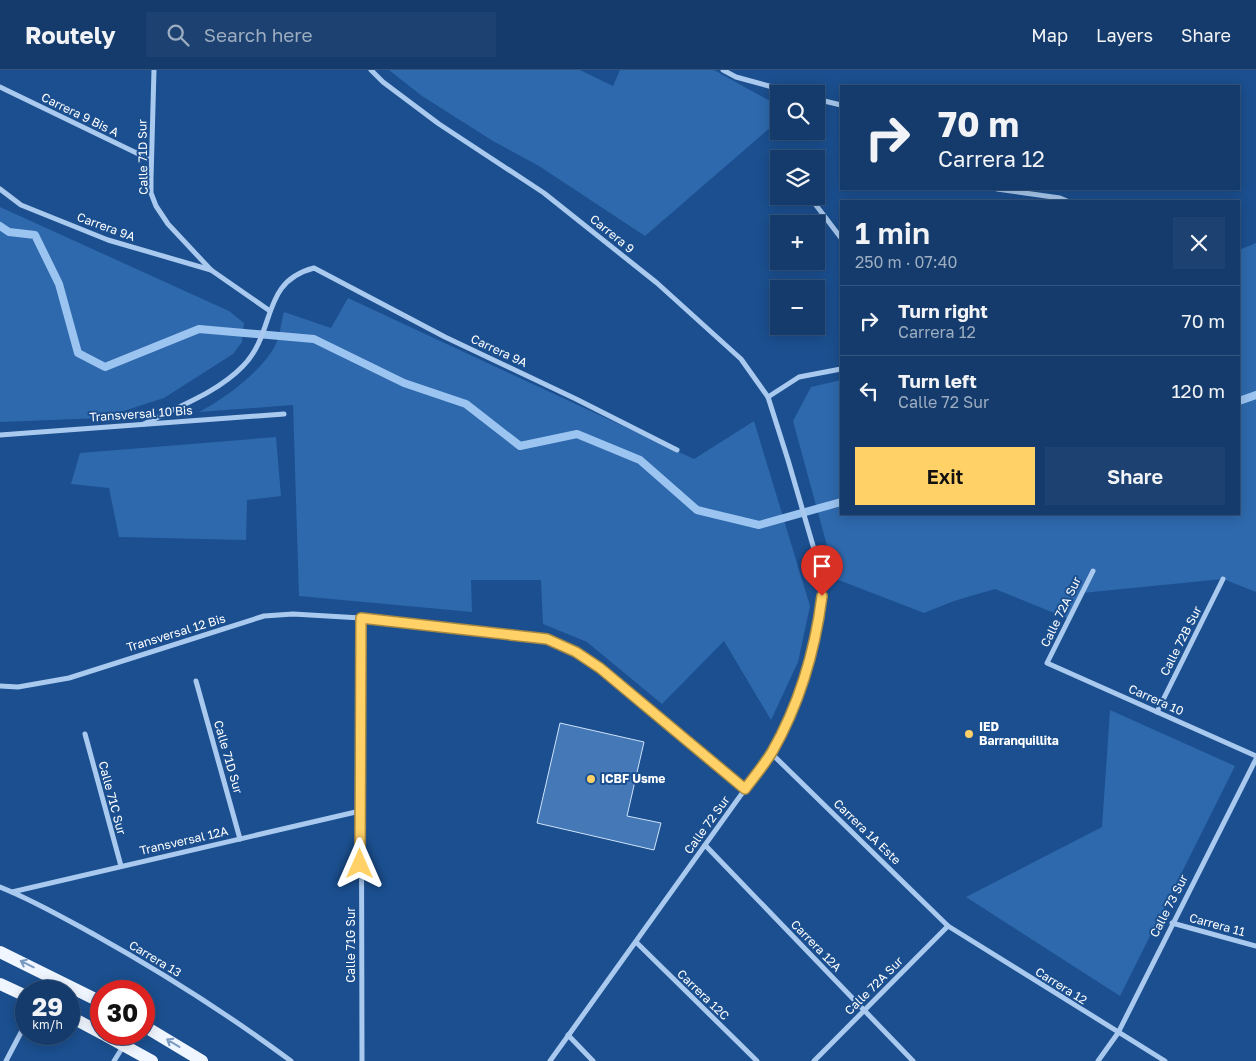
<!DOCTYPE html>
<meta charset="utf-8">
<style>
:root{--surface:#143b6b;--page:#1d4271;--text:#f1f3f6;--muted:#9dadc1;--line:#33557e;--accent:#ffd166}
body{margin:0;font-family:"Golos Text",sans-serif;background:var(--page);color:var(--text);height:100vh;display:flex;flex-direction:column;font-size:19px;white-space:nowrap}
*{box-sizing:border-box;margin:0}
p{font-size:16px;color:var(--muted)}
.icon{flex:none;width:28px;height:28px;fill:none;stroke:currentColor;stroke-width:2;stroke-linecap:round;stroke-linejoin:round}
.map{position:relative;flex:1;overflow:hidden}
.drawer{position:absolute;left:840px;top:130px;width:400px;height:315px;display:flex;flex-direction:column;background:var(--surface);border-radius:0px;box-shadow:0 2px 12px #0003,0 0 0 1px var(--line)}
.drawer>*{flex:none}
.banner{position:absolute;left:840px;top:15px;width:400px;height:105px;border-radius:0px;box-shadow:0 2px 12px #0003,0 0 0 1px var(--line);background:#143b6b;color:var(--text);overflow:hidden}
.tools{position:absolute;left:770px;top:15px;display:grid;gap:10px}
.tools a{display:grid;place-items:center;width:55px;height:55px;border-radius:0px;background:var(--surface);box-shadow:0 2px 12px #0003,0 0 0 1px var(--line);font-size:25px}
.speed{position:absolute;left:15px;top:910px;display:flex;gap:10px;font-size:25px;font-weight:700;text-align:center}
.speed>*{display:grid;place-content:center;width:65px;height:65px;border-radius:50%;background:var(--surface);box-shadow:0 2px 12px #0003,0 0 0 1px var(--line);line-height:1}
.speed small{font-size:12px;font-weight:400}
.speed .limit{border:8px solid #d22;background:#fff;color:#111}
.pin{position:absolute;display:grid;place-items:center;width:42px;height:42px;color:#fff;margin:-51px -21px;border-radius:50% 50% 50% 0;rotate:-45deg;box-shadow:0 0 5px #0007}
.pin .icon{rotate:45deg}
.me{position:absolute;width:55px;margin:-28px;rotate:0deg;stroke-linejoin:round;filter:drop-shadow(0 0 4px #0008)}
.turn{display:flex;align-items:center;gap:18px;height:105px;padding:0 15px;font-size:22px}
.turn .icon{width:65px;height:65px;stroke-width:2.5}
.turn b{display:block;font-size:35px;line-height:42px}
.round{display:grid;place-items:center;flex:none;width:52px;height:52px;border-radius:0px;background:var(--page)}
.summary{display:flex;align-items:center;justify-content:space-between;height:85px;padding:0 15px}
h1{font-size:30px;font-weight:600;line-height:38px}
.button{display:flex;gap:10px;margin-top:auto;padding:10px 15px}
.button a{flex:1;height:58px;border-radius:0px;background:var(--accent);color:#111;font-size:20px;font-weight:600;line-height:58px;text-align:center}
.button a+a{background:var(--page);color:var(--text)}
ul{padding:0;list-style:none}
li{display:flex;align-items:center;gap:15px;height:70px;padding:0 15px;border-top:1px solid var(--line)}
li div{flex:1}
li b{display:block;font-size:19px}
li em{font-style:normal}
header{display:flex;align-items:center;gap:30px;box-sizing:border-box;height:70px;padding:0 25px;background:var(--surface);border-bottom:1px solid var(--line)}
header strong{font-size:24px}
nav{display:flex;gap:28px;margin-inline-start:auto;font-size:18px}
.search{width:350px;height:45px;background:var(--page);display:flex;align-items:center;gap:12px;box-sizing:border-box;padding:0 18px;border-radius:0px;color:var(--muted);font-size:19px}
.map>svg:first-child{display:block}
.green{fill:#2e69ad}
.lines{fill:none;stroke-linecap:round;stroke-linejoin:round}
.stream{stroke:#9cc4f0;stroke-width:8}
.building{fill:#4478b7;stroke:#cfe3fa}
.minor{stroke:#a9c9ee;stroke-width:5}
.primary{stroke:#f0f6ff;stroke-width:12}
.oneway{stroke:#7b9ac1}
.route-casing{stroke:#a68842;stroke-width:12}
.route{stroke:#ffd166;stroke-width:9}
.poi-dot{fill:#ffd166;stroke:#1b4f8f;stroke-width:2}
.labels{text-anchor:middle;stroke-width:4;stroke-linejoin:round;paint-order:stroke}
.street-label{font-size:12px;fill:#fff;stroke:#1b4f8f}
.poi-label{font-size:12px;font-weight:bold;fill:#fff;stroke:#1b4f8f;text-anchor:start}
</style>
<header>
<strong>Routely</strong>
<div class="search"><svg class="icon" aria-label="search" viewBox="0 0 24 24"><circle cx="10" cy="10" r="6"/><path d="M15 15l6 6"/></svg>Search here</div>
<nav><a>Map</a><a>Layers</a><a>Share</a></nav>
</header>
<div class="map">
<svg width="1256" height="991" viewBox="0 0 1256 991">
<rect width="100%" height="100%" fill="#1b4f8f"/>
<!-- green -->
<g class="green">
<polygon points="389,0 580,0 613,16 620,0 714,0 779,36 779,50 645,166 539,96 493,71 422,26"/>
<polygon points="0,137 229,241 244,253 242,272 233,284 164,328 102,348 0,352"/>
<polygon points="1256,173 1256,522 1223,509 1082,523 1069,549 995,519 954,531 924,543 836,509 793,351 811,317 841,310 841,444 1239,444 1239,180"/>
<path d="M348 228 694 389 754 351 810 536 798 592 771 650 724 571 662 634 587 572 543 554 541 510H471L472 542 299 526 293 335 199 342C225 328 260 303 275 276 280 267 281 252 284 242L331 258Z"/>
<polygon points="276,367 281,426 247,430 246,470 119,467 109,418 71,414 80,383"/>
<polygon points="1110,640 1235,696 1120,926 966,827 1102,757"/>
</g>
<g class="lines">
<!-- stream -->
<g class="stream">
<polyline points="0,156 9,162 35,165 59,214 78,283 105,297 199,259 314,269 404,313 466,334 520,376 577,364 640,390 697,440 759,455 841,432"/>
<polyline points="1239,331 1256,325"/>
</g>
</g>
<!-- building -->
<polygon class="building" points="560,653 644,672 627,746 661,753 654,780 537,753"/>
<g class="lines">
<!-- minor -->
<g class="minor">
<polyline points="154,0 151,109 151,123 156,136 168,154 211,200 270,241"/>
<polyline points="371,0 383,12 439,54 544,123 657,213 741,289 768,327 788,390 821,503 822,526 813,581 805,608 796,634 771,683 550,991"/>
<polyline points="723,0 736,7 798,24"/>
<polyline points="0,17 151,90"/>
<polyline points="816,29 841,35"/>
<polyline points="0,119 21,135 108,170 211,200"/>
<polyline points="997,119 1060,128 1067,131"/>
<polyline points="809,126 841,168"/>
<polyline points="768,327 799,307 841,299"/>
<path d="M144 354C177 337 217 323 243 296 277 261 260 212 314 198L445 267 576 329 677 380"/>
<polyline points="0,365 284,344"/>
<polyline points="1093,501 1047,593 1256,686"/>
<polyline points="361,548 362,991"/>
<polyline points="196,611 240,769"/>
<polyline points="0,616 18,617 69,608 264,546 293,544 361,548 547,569 576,582 600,598 745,719"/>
<polyline points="1157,642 1223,509"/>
<polyline points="85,664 121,796"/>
<polyline points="771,683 948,856 1165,991"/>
<polyline points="705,775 913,991"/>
<path d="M0 817C33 830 64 848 95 865 163 903 229 945 291 991"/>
<polyline points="12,822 360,741"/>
<polyline points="1172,853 1256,876"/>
<polyline points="636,872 757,991"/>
<polyline points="568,965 593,991"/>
<polyline points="6,991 26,953"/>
<polyline points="114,991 124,975"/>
<polyline points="814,991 948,856"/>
<polyline points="1098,991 1118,963 1256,689"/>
</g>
<!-- primary -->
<g class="primary">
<polyline points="0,882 101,932"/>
<polyline points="0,914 26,926"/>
<polyline points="69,946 101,963"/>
<polyline points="144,956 202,991"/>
<polyline points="103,964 152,991"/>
</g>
</g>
<!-- one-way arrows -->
<defs><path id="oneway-shaft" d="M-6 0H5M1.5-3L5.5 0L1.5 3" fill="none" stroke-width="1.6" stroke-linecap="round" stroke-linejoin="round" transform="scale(1.25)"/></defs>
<g class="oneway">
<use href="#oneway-shaft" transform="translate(27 894) rotate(-154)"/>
<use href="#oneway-shaft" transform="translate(173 973) rotate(-149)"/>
</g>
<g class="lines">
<defs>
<path id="route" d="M360 794 361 548 547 569 576 582 600 598 745 719C754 707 764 695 772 682 800 633 815 581 822 526"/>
</defs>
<!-- route casing -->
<use href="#route" class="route-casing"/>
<!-- route -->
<use href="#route" class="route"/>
</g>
<!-- markers -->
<g class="poi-dot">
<circle cx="969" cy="664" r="5"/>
<circle cx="591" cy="709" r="5"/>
</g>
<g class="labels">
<!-- street labels -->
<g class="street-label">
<text transform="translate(80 45) rotate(26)" y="4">Carrera 9 Bis A</text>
<text transform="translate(143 87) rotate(-91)" y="4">Calle 71D Sur</text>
<text transform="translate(106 157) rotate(20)" y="4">Carrera 9A</text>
<text transform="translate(612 164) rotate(39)" y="4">Carrera 9</text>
<text transform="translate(499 281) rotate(25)" y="4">Carrera 9A</text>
<text transform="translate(141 344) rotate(-4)" y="4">Transversal 10 Bis</text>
<text transform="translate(1061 542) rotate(-64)" y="4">Calle 72A Sur</text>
<text transform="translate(176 563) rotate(-17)" y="4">Transversal 12 Bis</text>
<text transform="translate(1181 571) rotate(-63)" y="4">Calle 72B Sur</text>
<text transform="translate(1156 630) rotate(24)" y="4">Carrera 10</text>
<text transform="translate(228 687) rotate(74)" y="4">Calle 71D Sur</text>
<text transform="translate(112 728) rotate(75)" y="4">Calle 71C Sur</text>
<text transform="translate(707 755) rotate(-54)" y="4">Calle 72 Sur</text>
<text transform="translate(867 762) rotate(44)" y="4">Carrera 1A Este</text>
<text transform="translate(184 771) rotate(-13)" y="4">Transversal 12A</text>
<text transform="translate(1169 836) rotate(-63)" y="4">Calle 73 Sur</text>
<text transform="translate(1217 855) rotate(15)" y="4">Carrera 11</text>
<text transform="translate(351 875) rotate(-90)" y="4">Calle 71G Sur</text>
<text transform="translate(816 876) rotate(46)" y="4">Carrera 12A</text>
<text transform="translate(155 889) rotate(31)" y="4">Carrera 13</text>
<text transform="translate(874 916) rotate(-45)" y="4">Calle 72A Sur</text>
<text transform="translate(1061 916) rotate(32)" y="4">Carrera 12</text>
<text transform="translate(703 925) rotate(44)" y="4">Carrera 12C</text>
</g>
<!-- poi labels -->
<g class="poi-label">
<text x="979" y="661">IED<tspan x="979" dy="14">Barranquillita</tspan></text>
<text x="601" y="713">ICBF Usme</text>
</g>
</g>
</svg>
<div class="tools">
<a><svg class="icon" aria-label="search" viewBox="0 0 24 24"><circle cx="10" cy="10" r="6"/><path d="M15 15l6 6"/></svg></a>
<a><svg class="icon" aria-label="layers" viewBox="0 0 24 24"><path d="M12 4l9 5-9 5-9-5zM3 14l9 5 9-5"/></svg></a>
<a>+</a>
<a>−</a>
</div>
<div class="speed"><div>29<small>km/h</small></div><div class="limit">30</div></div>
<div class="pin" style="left:822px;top:526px;background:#d93025"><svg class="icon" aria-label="arrive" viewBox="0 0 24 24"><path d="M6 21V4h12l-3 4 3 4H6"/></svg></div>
<svg class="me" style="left:360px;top:794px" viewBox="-20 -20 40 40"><path d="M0-17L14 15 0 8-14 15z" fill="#ffd166" stroke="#fff" stroke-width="4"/></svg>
<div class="banner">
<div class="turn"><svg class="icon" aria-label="right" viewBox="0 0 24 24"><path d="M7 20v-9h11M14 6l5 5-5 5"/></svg><div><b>70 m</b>Carrera 12</div></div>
</div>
<section class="drawer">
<div class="summary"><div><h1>1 min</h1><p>250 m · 07:40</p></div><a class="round"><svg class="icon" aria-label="close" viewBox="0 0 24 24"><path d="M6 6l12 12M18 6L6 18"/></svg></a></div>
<ul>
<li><svg class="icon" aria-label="right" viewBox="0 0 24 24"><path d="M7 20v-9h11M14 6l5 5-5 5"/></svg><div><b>Turn right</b><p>Carrera 12</p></div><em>70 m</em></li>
<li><svg class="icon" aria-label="left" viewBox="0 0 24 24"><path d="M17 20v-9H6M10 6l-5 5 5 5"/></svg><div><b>Turn left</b><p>Calle 72 Sur</p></div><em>120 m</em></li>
</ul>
<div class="button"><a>Exit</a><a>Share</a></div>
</section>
</div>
